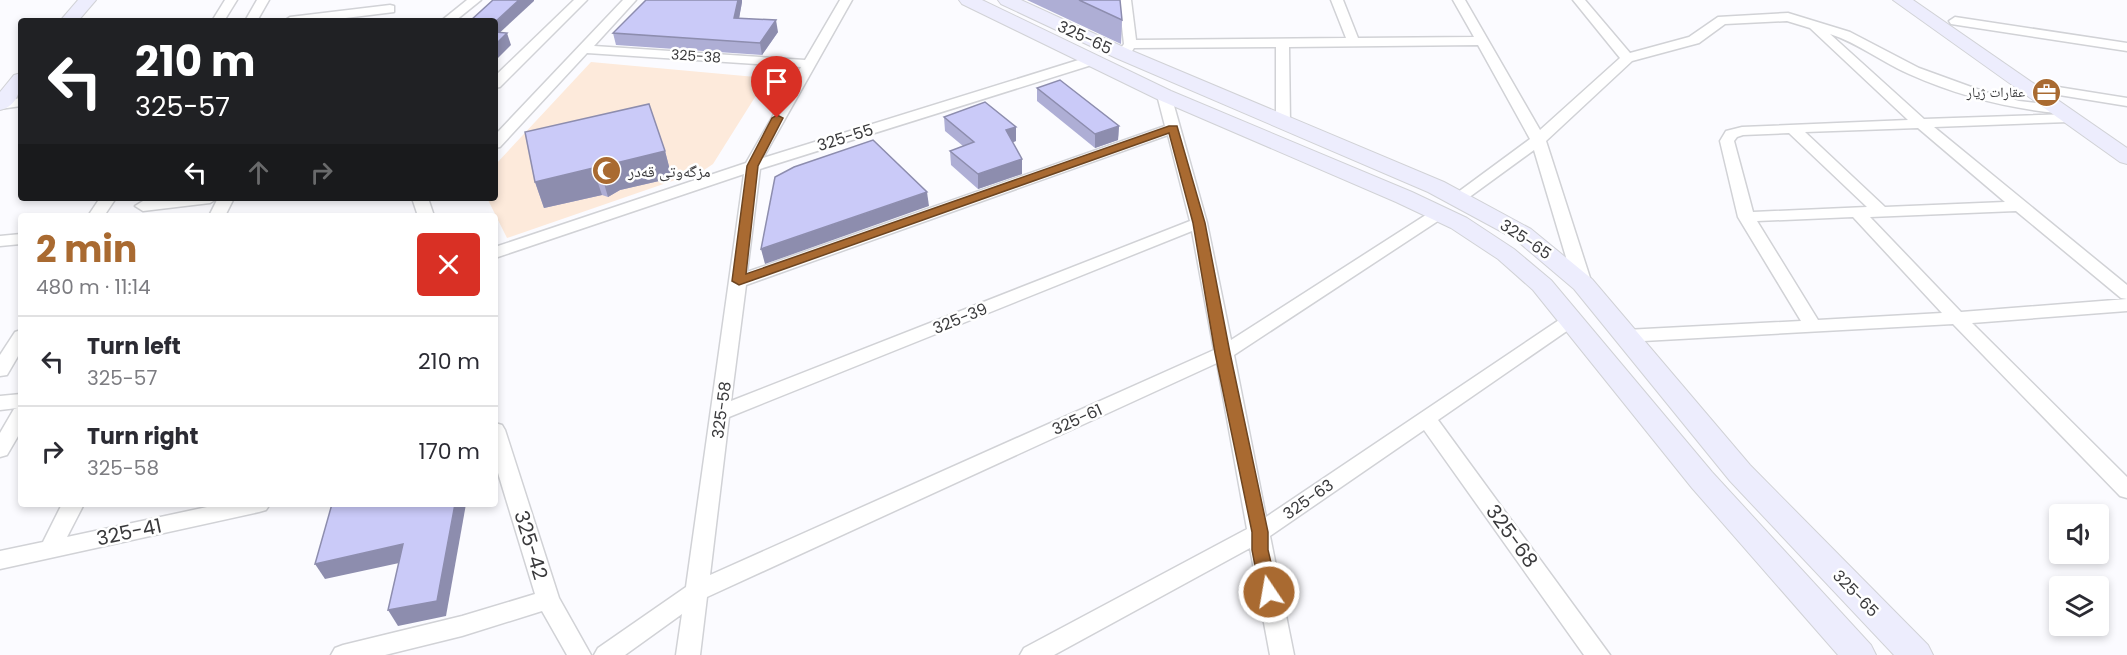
<!DOCTYPE html>
<meta charset="utf-8">
<style>
:root{--surface:#fff;--page:#f2f2f3;--text:#2b2b33;--muted:#7c7c81;--line:#e1e1e2;--accent:#a96a31}
body{margin:0;font-family:Poppins,"Noto Naskh Arabic",sans-serif;background:var(--page);color:var(--text);height:100vh;display:flex;flex-direction:column;font-size:22px;white-space:nowrap}
*{box-sizing:border-box;margin:0}
p{font-size:20px;color:var(--muted)}
.icon{flex:none;width:33px;height:33px;fill:none;stroke:currentColor;stroke-width:2;stroke-linecap:round;stroke-linejoin:round}
.map{position:relative;flex:1;overflow:hidden}
.sheet{position:absolute;left:18px;top:213px;width:480px;height:294px;display:flex;flex-direction:column;background:var(--surface);border-radius:6px;box-shadow:0 3px 9px #0003}
.sheet>*{flex:none}
.banner{position:absolute;left:18px;top:18px;width:480px;height:183px;border-radius:6px;box-shadow:0 3px 9px #0003;background:#202124;color:#fff;overflow:hidden}
.controls{position:absolute;left:2049px;top:504px;display:grid;gap:12px}
.controls a{display:grid;place-items:center;width:60px;height:60px;border-radius:6px;background:var(--surface);box-shadow:0 3px 9px #0003;font-size:30px}
.pin{position:absolute;display:grid;place-items:center;width:51px;height:51px;color:#fff;margin:-62px -26px;border-radius:50% 50% 50% 0;rotate:-45deg;box-shadow:0 0 6px #0007}
.pin .icon{rotate:45deg}
.me{position:absolute;width:66px;margin:-33px;rotate:348deg;stroke-linejoin:round;filter:drop-shadow(0 0 4px #0008)}
.turn{display:flex;align-items:center;gap:21px;height:126px;padding:0 18px;font-size:27px}
.turn .icon{width:78px;height:78px;stroke-width:2.5}
.turn b{display:block;font-size:42px;line-height:51px}
.lanes{display:flex;align-items:center;height:57px;padding:0 18px;background:#0003;justify-content:center;gap:30px;direction:ltr}
.lanes .off{opacity:.35}
.round{display:grid;place-items:center;flex:none;width:63px;height:63px;border-radius:6px;background:var(--page)}
.headline{display:flex;align-items:center;justify-content:space-between;height:102px;padding:0 18px}
h1{font-size:36px;font-weight:700;line-height:45px;color:var(--accent)}
ul{padding:0;list-style:none}
li{display:flex;align-items:center;gap:18px;height:90px;padding:0 18px;border-top:2px solid var(--line)}
li div{flex:1}
li b{display:block;font-size:22px}
li em{font-style:normal}
.map>svg:first-child{display:block}
.green{fill:#fdeadb}
.lines{fill:none;stroke-linecap:round;stroke-linejoin:round}
.street-casing{stroke:#d1d2d6;stroke-width:3}
.secondary-casing{stroke:#d1d2d6;stroke-width:2}
.street{fill:#fff;fill-rule:evenodd}
.secondary{fill:#ededfd;fill-rule:evenodd}
.wall{fill:#aeaed5}
.shaded-wall{fill:#8d8dae}
.building{fill:#cacaf8;stroke:#8d8dae;stroke-width:1.5}
.route{fill:#a96a31;stroke:#6e4520;stroke-width:1.5}
.labels{text-anchor:middle;stroke-width:5;stroke-linejoin:round;paint-order:stroke}
.far-street-label{font-size:14px;fill:#3a3a3c;stroke:#fff}
.far-poi-label{font-size:14px;fill:#3a3a3c;stroke:#fff;text-anchor:end}
.street-label{font-size:16px;fill:#3a3a3c;stroke:#fff}
.poi-label{font-size:16px;fill:#3a3a3c;stroke:#fff;text-anchor:start}
.near-street-label{font-size:20px;fill:#3a3a3c;stroke:#fff}
</style>
<div class="map">
<svg width="2127" height="655" viewBox="0 0 2127 655">
<rect width="100%" height="100%" fill="#fbfbff"/>
<!-- green -->
<polygon class="green" points="591,62 767,78 713,164 704,170 507,238 487,198 495,198 495,165"/>
<g class="lines">
<defs>
<g id="street">
<polygon points="225,0 237,0 224,21 212,21"/>
<polygon points="257,0 269,0 257,21 245,21"/>
<polygon points="467,0 481,0 455,21 441,21"/>
<polygon points="574,0 587,0 500,87 495,88 495,76"/>
<path d="M623 0H636L594 46 805 60 840 0H852L763 158 1088 57 1093 56 1100 60 1098 63 760 169 747 272 1165 126 1157 95 1164 91 1171 95 1207 223 1231 340 1432 211H1444L1446 214 1444 217 1234 355 1266 517 1565 316H1577L1580 320 1577 324 1438 420 1610 655H1584L1424 430 1270 536 1294 655H1270L1250 548 1054 655H1020L1024 648 1247 529 1217 363 707 597 700 655H676L682 614 625 655H594L598 648 686 587 744 174 495 258V247L746 163 801 67 587 53 500 147 495 148V135ZM1168 135 1190 221 731 401 746 285ZM1192 231 1214 350 710 575 729 417Z"/>
<path d="M1119 0H1131L1136 40 1346 38 1331 0H1343L1358 38 1474 37 1453 0H1465L1540 130 1620 58 1573 0H1585L1630 53 1689 37 1718 17 1788 13 1850 32 1919 68 1985 92 2019 101 2062 106 2064 109 2062 112 2057 113C2006 108 1956 95 1909 74 1882 62 1858 43 1830 34L1924 119 2069 114 2076 118 2069 122 1934 127 2127 285V311L1972 323 2127 477V498L2120 496 1953 324 1625 342 1619 340 1616 336 1619 332 1625 330 1801 321 1738 217 1720 141 1726 131 1742 127 1908 120 1810 28 1787 21 1725 24 1699 43 1632 61 1546 141 1592 284 1589 288H1577L1574 284 1534 150 1464 201 1458 203 1450 198 1530 139 1478 45 1289 47 1290 124 1283 128 1276 124V47L1134 48 1129 56H1119L1117 53 1124 44ZM1918 128 2005 202 1885 207 1805 132ZM1789 133 1867 207 1753 212 1734 141 1737 137 1743 135ZM2016 211 2121 298 2127 299 1961 312 1870 217ZM1853 217 1942 313 1818 320 1757 221Z"/>
<polygon points="390,5 394,6 394,12 321,21 284,21 290,17"/>
<polygon points="1955,17 2127,43 2127,51 1951,24 1949,21"/>
<polygon points="2058,87 2127,98 2127,106 2053,94 2051,91 2053,88"/>
<polygon points="21,98 21,106 0,109 0,101"/>
<polygon points="100,198 116,198 104,216 88,216"/>
<polygon points="170,198 218,198 210,203 143,211 135,206 143,201"/>
<polygon points="218,198 234,198 225,216 209,216"/>
<polygon points="412,198 428,198 434,216 418,216"/>
<polygon points="21,234 21,244 0,246 0,236"/>
<polygon points="21,330 21,351 7,375 0,376 0,355 15,332"/>
<polygon points="21,394 21,431 7,455 0,457 0,433 14,409 17,408 0,410 0,396"/>
<polygon points="495,423 502,425 505,430 559,598 591,655 567,655 542,611 462,636 385,655 331,655 335,648 343,645 462,616 535,594 495,463"/>
<polygon points="62,504 84,504 67,537 221,504 270,504 266,510 259,512 0,569 0,551 43,542"/>
</g>
<g id="secondary">
<polygon points="78,0 96,0 78,21 60,21"/>
<polygon points="959,0 982,0 1171,91 1412,192 1467,218 1514,249 1551,280 1712,472 1871,645 1876,655 1838,655 1692,488 1533,290 1498,259 1451,228 1396,202 1157,99 962,4"/>
<polygon points="998,0 1021,0 1130,50 1444,182 1531,229 1592,279 1750,465 1928,645 1933,655 1894,655 1730,481 1574,289 1515,239 1428,192 1116,58 1001,4"/>
<polygon points="1893,0 1913,0 2127,148 2127,164 2120,162"/>
<path d="M21 73C21 89 18 106 0 110V92L14 75Z"/>
</g>
</defs>
<!-- street casing -->
<use href="#street" class="street-casing"/>
<!-- secondary casing -->
<use href="#secondary" class="secondary-casing"/>
<!-- street -->
<use href="#street" class="street"/>
<!-- secondary -->
<use href="#secondary" class="secondary"/>
</g>
<!-- wall -->
<g class="wall">
<polygon points="646,0 742,0 742,2 739,18 778,32 762,55 616,45 613,33"/>
<polygon points="1027,0 1120,0 1122,20 1121,44"/>
<polygon points="1037,88 1119,126 1118,140 1095,148 1037,101"/>
<polygon points="944,117 1016,127 1016,141 1012,142 1022,174 978,189 951,165 950,151 963,146 945,131"/>
<polygon points="665,151 672,178 620,190 608,197 602,195 544,208 535,182"/>
</g>
<!-- shaded-wall -->
<g class="shaded-wall">
<polygon points="519,0 534,0 534,1 495,37 495,22"/>
<polygon points="738,0 742,0 742,2 737,30 734,18"/>
<polygon points="776,20 778,32 762,55 760,43"/>
<polygon points="507,33 511,45 495,61 495,45"/>
<polygon points="1119,126 1118,140 1095,148 1095,134"/>
<polygon points="1016,127 1016,141 1006,145 1006,130"/>
<polygon points="665,151 672,178 620,190 608,197 600,170 612,164"/>
<polygon points="1022,159 1022,174 978,189 978,174"/>
<polygon points="593,168 602,195 544,208 535,182"/>
<polygon points="927,192 929,206 765,264 761,249"/>
<polygon points="455,504 466,504 446,616 398,626 388,610"/>
<polygon points="403,544 413,560 325,579 315,564"/>
</g>
<!-- building -->
<g class="building">
<polygon points="493,0 519,0 495,22 495,21 470,21"/>
<polygon points="646,0 738,0 734,18 776,20 760,43 613,33"/>
<polygon points="1079,0 1120,0 1122,20"/>
<polygon points="495,32 507,33 495,45"/>
<polygon points="1060,80 1119,126 1095,134 1037,88"/>
<polygon points="985,102 1016,127 1006,130 1022,159 978,174 950,151 974,142 944,117"/>
<polygon points="649,104 665,151 612,164 600,170 593,168 535,182 525,132"/>
<polygon points="873,140 927,192 761,249 775,177 794,167"/>
<polygon points="332,504 455,504 437,601 388,610 403,544 315,564"/>
</g>
<!-- route -->
<polygon class="route" points="777,115 783,118 758,166 746,274 1169,126 1177,126 1205,223 1230,353 1268,532 1268,550 1278,592 1275,597 1269,599 1263,597 1260,592 1252,550 1252,532 1215,353 1193,223 1169,133 739,285 732,281 747,166 772,118"/>
<!-- icons -->
<defs>
<symbol id="office-disc" viewBox="-11 -11 22 22"><circle r="9.5" fill="#a96a31" stroke="#fff"/><path d="M-6-3h4V-5.5h4V-3h4V5H-6ZM-1-4.5V-3h2v-1.5ZM-6 0V1H6V0Z" fill="#fff"/></symbol>
<symbol id="mosque-disc" viewBox="-11 -11 22 22"><circle r="9.5" fill="#a96a31" stroke="#fff"/><path d="M3.5-4.9A6 6 0 1 0 3.5 4.9A5 5 0 1 1 3.5-4.9Z" fill="#fff"/></symbol>
</defs>
<g fill-rule="evenodd">
<use href="#office-disc" x="2030" y="76" width="33" height="33"/>
<use href="#mosque-disc" x="590" y="154" width="33" height="33"/>
</g>
<g class="labels">
<!-- far-street labels -->
<g class="far-street-label">
<text transform="translate(696 56) rotate(4)" y="5">325-38</text>
</g>
<!-- far-poi labels -->
<g class="far-poi-label">
<text x="2025" y="97">عقارات ژیار</text>
</g>
<!-- street labels -->
<g class="street-label">
<text transform="translate(1085 37) rotate(25)" y="6">325-65</text>
<text transform="translate(845 137) rotate(-17)" y="6">325-55</text>
<text transform="translate(1526 239) rotate(34)" y="6">325-65</text>
<text transform="translate(960 318) rotate(-22)" y="6">325-39</text>
<text transform="translate(721 410) rotate(-82)" y="6">325-58</text>
<text transform="translate(1077 419) rotate(-24)" y="6">325-61</text>
<text transform="translate(1308 499) rotate(-35)" y="6">325-63</text>
<text transform="translate(1856 593) rotate(46)" y="6">325-65</text>
</g>
<!-- poi labels -->
<g class="poi-label">
<text x="628" y="177">مزگەوتی قەدر</text>
</g>
<!-- near-street labels -->
<g class="near-street-label">
<text transform="translate(129 532) rotate(-12)" y="7">325-41</text>
<text transform="translate(1512 536) rotate(54)" y="7">325-68</text>
<text transform="translate(531 545) rotate(73)" y="7">325-42</text>
</g>
</g>
</svg>
<div class="controls">
<a><svg class="icon" aria-label="sound" viewBox="0 0 24 24"><path d="M4 9h4l5-4v14l-5-4H4zM17 9q2 3 0 6"/></svg></a>
<a><svg class="icon" aria-label="layers" viewBox="0 0 24 24"><path d="M12 4l9 5-9 5-9-5zM3 14l9 5 9-5"/></svg></a>
</div>
<div class="pin" style="left:777px;top:118px;background:#d93025"><svg class="icon" aria-label="arrive" viewBox="0 0 24 24"><path d="M6 21V4h12l-3 4 3 4H6"/></svg></div>
<svg class="me" style="left:1269px;top:592px" viewBox="-20 -20 40 40"><circle r="17" fill="#a96a31" stroke="#fff" stroke-width="3"/><path d="M0-11L8 9 0 5-8 9z" fill="#fff"/></svg>
<div class="banner">
<div class="turn"><svg class="icon" aria-label="left" viewBox="0 0 24 24"><path d="M17 20v-9H6M10 6l-5 5 5 5"/></svg><div><b>210 m</b>325-57</div></div>
<div class="lanes"><svg class="icon" aria-label="left" viewBox="0 0 24 24"><path d="M17 20v-9H6M10 6l-5 5 5 5"/></svg><svg class="icon off" aria-label="ahead" viewBox="0 0 24 24"><path d="M12 20V5M6 11l6-6 6 6"/></svg><svg class="icon off" aria-label="right" viewBox="0 0 24 24"><path d="M7 20v-9h11M14 6l5 5-5 5"/></svg></div>
</div>
<section class="sheet">
<div class="headline"><div><h1>2 min</h1><p>480 m · 11:14</p></div><a class="round" style="background:#d93025;color:#fff"><svg class="icon" aria-label="close" viewBox="0 0 24 24"><path d="M6 6l12 12M18 6L6 18"/></svg></a></div>
<ul>
<li><svg class="icon" aria-label="left" viewBox="0 0 24 24"><path d="M17 20v-9H6M10 6l-5 5 5 5"/></svg><div><b>Turn left</b><p>325-57</p></div><em>210 m</em></li>
<li><svg class="icon" aria-label="right" viewBox="0 0 24 24"><path d="M7 20v-9h11M14 6l5 5-5 5"/></svg><div><b>Turn right</b><p>325-58</p></div><em>170 m</em></li>
</ul>
</section>
</div>
